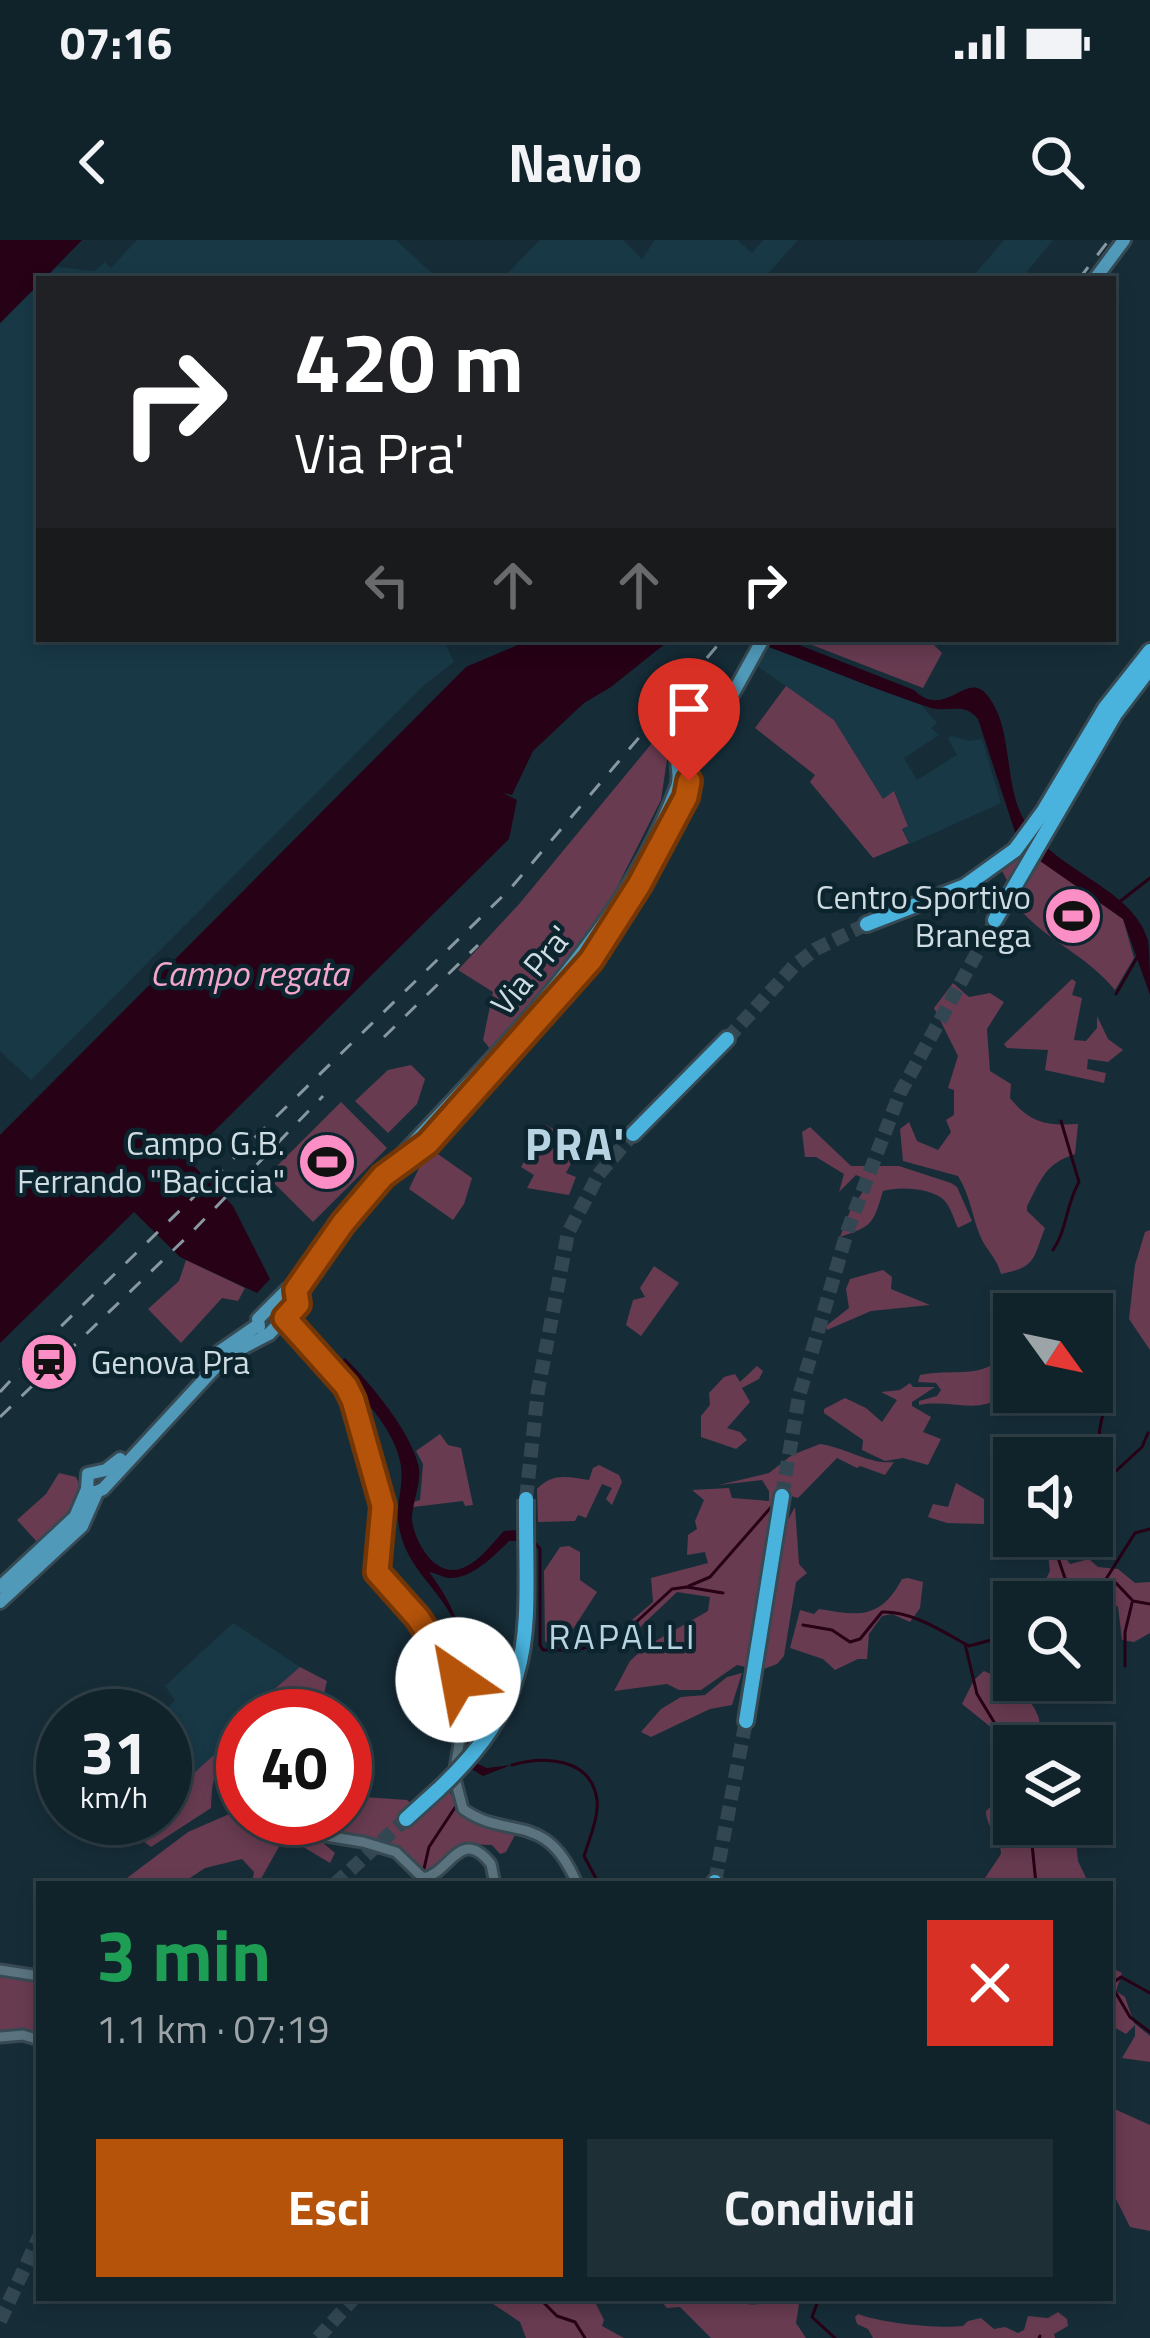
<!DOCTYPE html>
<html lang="it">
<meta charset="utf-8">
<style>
:root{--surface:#10222a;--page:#1e2f36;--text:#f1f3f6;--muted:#9ca4a8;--line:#303f47;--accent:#b45309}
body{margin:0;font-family:"Titillium Web",sans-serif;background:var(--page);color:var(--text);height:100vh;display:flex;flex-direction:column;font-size:45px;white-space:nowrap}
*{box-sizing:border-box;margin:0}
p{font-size:39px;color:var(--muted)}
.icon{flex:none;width:66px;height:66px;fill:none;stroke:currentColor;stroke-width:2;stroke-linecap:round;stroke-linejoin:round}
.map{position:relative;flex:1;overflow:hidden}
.panel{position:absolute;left:36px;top:1641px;width:1077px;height:420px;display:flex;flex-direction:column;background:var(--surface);border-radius:0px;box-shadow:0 6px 18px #0003,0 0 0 3px var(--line)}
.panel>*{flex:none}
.guide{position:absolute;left:36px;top:36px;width:1080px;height:366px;border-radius:0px;box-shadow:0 6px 18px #0003,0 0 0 3px var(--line);background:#202124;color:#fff;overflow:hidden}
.needle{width:78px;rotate:123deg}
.controls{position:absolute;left:993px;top:1053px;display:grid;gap:24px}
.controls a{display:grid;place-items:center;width:120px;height:120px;border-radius:0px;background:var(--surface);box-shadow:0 6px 18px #0003,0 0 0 3px var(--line);font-size:60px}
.speed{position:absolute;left:36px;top:1449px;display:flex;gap:24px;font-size:60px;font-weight:700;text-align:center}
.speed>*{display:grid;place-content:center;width:156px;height:156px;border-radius:50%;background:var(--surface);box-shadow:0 6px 18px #0003,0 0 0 3px var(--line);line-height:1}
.speed small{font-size:30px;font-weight:400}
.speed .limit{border:18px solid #d22;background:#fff;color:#111}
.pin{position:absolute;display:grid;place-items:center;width:102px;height:102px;color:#fff;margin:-123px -51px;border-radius:50% 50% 50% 0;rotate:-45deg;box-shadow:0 0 12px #0007}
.pin .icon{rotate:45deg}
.me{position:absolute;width:132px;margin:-66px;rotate:327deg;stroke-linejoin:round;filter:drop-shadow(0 0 9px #0008)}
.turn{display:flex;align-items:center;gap:42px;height:252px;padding:0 60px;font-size:54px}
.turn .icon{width:156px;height:156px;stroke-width:2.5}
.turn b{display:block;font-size:84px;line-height:102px}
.lanes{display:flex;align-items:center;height:114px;padding:0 60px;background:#0003;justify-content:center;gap:60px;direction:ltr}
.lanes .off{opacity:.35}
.round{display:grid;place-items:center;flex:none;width:126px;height:126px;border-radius:0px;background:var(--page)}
.summary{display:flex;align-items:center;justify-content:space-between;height:204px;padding:0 60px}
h1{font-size:72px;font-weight:700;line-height:90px;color:#1e9e55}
.button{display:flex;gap:24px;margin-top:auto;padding:24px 60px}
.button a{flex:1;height:138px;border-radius:0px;background:var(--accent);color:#fff;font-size:48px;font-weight:700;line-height:138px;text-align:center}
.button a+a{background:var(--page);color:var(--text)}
.status{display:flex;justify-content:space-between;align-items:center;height:84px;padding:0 60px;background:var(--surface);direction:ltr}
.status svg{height:33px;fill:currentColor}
header{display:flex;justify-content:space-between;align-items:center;height:156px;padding:0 60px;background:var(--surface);font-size:54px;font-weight:700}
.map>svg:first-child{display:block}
.built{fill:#183846}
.green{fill:#683b51}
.water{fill:#270116}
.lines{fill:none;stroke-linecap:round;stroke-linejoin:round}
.stream{stroke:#270116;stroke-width:3}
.motorway-tunnel{stroke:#324752;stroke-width:14;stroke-dasharray:14 7;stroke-linecap:butt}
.tertiary-casing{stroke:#374952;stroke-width:15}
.primary-casing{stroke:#374952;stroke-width:18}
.motorway-casing{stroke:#374952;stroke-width:20}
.tertiary{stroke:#5a737f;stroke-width:9}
.primary{stroke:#5099b8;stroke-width:12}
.motorway{stroke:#49b3de;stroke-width:14}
.rail{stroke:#8798a0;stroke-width:3;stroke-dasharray:15 15;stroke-linecap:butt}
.motorway-bridge-casing{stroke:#374952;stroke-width:20;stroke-linecap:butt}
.motorway-bridge{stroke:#49b3de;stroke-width:14}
.route-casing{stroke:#753606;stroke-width:30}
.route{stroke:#b45309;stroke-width:21}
.labels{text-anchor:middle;stroke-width:9;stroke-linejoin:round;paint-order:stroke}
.poi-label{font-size:33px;fill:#cfdde3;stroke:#0c242e;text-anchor:end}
.street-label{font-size:33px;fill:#cfdde3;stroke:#0c242e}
.water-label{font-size:36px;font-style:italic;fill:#f4a7cc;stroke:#0c242e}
.neighbourhood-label{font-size:36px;letter-spacing:3px;fill:#b7d2e0;stroke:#0c242e}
.district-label{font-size:45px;font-weight:bold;letter-spacing:3px;fill:#b7d2e0;stroke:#0c242e}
</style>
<div class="status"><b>07:16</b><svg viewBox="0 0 49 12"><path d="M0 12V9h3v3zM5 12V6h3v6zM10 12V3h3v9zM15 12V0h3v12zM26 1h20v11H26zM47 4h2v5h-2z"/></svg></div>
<header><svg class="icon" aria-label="back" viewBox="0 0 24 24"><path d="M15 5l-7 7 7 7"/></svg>Navio<svg class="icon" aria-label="search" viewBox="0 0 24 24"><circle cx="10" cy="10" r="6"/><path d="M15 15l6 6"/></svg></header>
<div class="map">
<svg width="1150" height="2098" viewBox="0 0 1150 2098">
<rect width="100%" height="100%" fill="#162d38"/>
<!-- built -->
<g class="built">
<polygon points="137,0 396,0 438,39 44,39 57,27 94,31 105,22 111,28"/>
<polygon points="540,0 623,0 642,19 655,0 737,0 752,13 763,0 798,0 763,39 502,39"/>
<polygon points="1004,0 1053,0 1021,39 971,39"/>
<polygon points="39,44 39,399 443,399 454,422 424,445 31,840 0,811 0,84"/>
<polygon points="769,407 921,465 937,483 931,488 939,495 904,518 917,540 957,515 948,498 951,496 970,501 982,499 1001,563 910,604 902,588 908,585 895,552 883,559 834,480 757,426"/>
<polygon points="233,1383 300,1427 264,1458 268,1465 255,1468 255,1476 243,1476 243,1489 165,1559 165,1476 160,1476 175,1460 165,1446"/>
</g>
<!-- green -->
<g class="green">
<polygon points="816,399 928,399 942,413 923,448 812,405"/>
<polygon points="786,446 834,480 883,559 894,551 908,586 902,589 909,603 873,618 810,542 815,535 755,488"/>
<polygon points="671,480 675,496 670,504 673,508 667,520 661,560 603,675 580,707 490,809 483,800 493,752 458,730 520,663"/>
<path d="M1025 607 1123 679 1134 718 1115 750C1088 717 1052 703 1024 674 1012 662 1011 643 1001 630Z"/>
<polygon points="1072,739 1076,742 1072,755 1082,758 1074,800 1086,801 1097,788 1097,776 1108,799 1123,810 1108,822 1088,819 1087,829 1106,833 1104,843 1045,830 1048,810 1007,808 1004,804"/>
<path d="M953 743 969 757 990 753 1004 762 987 789 990 831 1011 844 1010 858C1030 883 1047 886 1078 884L1075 914C1045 924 1042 938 1027 966V971L1045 988C1033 1018 1037 1027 1001 1034 997 1019 989 1013 982 1000 972 979 971 956 958 936L903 921 900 889 909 882 917 901 938 910 951 892 946 880 954 875V850L948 848 958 816 934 768Z"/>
<polygon points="411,825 425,839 417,864 388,893 355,861 388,830"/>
<polygon points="341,862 387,908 313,982 267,936"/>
<polygon points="546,885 561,893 555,906 575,916 566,933 576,937 569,955 527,948 534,935 521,927"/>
<path d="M810 887 851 926H899L951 943 957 947 972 981 958 988C954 980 951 967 944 960 932 948 899 946 883 951 873 984 873 986 840 997L850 971 870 941 856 935 839 952 844 934 816 917H805L802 892Z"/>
<polygon points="435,912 472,938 464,964 453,980 409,949 421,924"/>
<polygon points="1150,990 1150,1110 1129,1079 1135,1025 1145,992"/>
<polygon points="186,1020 245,1048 238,1061 222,1058 181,1103 148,1069 179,1041"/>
<polygon points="654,1026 679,1043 641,1096 626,1085 633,1060 645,1057 640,1048"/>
<polygon points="883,1030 892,1037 891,1049 930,1065 871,1071 827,1090 826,1086 849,1068 846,1049 850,1039"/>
<path d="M1014 1102V1146C985 1180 953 1158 919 1165V1161L937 1156 941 1150 936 1143 918 1142 920 1135C963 1127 986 1144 1014 1102Z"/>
<polygon points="757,1126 763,1131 759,1139 742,1148 750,1162 727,1188 740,1192 747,1200 736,1209 701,1197 701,1176 710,1165 709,1153 724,1137 735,1134 740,1142"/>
<polygon points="910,1143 913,1147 935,1147 912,1162 912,1166 931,1177 923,1192 941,1199 928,1225 903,1218 885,1221 862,1210 863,1200 824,1173 824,1169 845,1158 866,1168 882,1182 897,1160 881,1152 900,1150"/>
<polygon points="440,1194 448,1205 461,1208 473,1265 465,1266 463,1261 413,1267 413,1262 420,1260 423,1224 416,1211"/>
<path d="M820 1204C844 1207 870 1225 894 1222L885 1235 860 1226 857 1228 837 1218 798 1258 787 1255 750 1428 737 1425 701 1450H679L667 1444 614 1451 630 1421 645 1407 708 1371 710 1357 677 1352 636 1391 632 1380 653 1362 651 1338 708 1323 705 1312 687 1315 688 1295 697 1289 695 1281 704 1260 692 1250 729 1248 732 1258 769 1261V1251L762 1240 719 1245 769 1233 792 1215Z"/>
<path d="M599 1225 619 1235 622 1242 612 1265 606 1259 612 1248 602 1244 586 1278 578 1275 575 1281 538 1282 537 1249C553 1232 569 1237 589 1240L593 1228Z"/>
<polygon points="59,1233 76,1237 81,1248 74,1270 39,1304 17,1280 46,1254"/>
<polygon points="956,1243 984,1259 984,1284 947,1283 928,1277 933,1264 948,1267"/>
<polygon points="795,1267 799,1324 807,1333 796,1342 784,1416 777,1424 764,1429 785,1285"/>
<polygon points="1054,1296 1065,1296 1063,1314 1070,1324 1089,1319 1098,1327 1118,1329 1135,1343 1150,1342 1150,1393 1134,1402 1122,1400 1118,1367 1110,1360 1097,1361 1075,1355 1064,1362 1034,1362 1050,1331 1047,1306"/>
<polygon points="569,1306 580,1312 580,1340 597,1352 562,1406 554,1408 545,1401 544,1331 560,1307"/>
<path d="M908 1338 923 1342 920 1368 910 1382 892 1374 882 1376 869 1394 867 1419H858L835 1430 823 1419 790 1408 800 1370 814 1374 819 1369C857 1375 880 1381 902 1339Z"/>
<polygon points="300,1427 327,1441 322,1462 294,1476 255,1476 255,1468 268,1465 264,1458"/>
<path d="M984 1431C1007 1441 1028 1451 1038 1476 1042 1487 1038 1495 1043 1506H1014V1521L1002 1496 962 1464 974 1440Z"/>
<polygon points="742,1433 732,1465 710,1469 651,1497 641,1492 661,1469 681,1457 705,1455 727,1437"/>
<path d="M243 1489V1503C214 1519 212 1539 211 1568L151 1607 129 1590 143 1578H165V1559Z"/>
<path d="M1014 1536V1584H1074L1078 1621 1089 1644H981L1001 1614C1001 1596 986 1589 986 1571L999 1559 996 1546Z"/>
<polygon points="345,1546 350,1556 407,1560 412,1564 399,1574 411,1587 449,1551 467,1578 517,1591 506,1612 500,1614 492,1605 460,1604 433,1631 422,1634 393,1607 324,1588 310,1578 345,1578"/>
<polygon points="243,1568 243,1578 294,1578 335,1613 330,1623 285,1596 258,1644 241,1644 253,1638 254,1632 242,1619 205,1628 181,1644 119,1644 188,1592"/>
<polygon points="1116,1730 1122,1733 1116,1751 1125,1757 1134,1783 1150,1796 1150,1822 1122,1818 1135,1796 1135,1785 1126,1794 1110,1785 1110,1732"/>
<polygon points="0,1735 39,1741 39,1796 0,1791"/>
<polygon points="1110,1867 1150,1885 1150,1991 1130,1987 1116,1959 1110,1957"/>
<polygon points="484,2058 593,2058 604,2080 602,2086 624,2098 526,2098 520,2082"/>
<path d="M658 2058H737C747 2068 761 2065 772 2059L784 2062 800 2058 796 2083 806 2098H711L680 2067 667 2068Z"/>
<path d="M1058 2072 1067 2079 1068 2086 1054 2094 1055 2098H873L868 2089 857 2084 855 2077 858 2074C881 2083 938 2089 963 2086L968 2081 981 2078 994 2089 1005 2087 1018 2093 1024 2090 1028 2076 1048 2078Z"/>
</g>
<!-- water -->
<g class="water">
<polygon points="0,0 82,0 44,39 39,39 39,44 0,83"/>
<polygon points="532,399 671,399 611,447 584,463 533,511 512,555 503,553 517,560 509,599 190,915 192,924 233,966 270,1039 257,1053 180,1017 134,972 0,1103 0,895 466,427"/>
<path d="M774 399H784L914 450C945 481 967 429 987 455 1014 488 1003 541 1023 578 1052 632 1131 645 1148 700 1150 717 1150 738 1150 755L1123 679 1040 621 1016 595 978 479C963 461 948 474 928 467 874 449 822 427 769 407Z"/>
<path d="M345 1118C370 1143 409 1189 418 1224 423 1241 412 1261 412 1279 413 1293 421 1309 431 1320 461 1348 486 1310 504 1291L519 1290V1301H509C495 1315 471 1340 448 1338 442 1337 436 1333 429 1332 476 1393 470 1449 473 1522L487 1528 511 1525 483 1536 465 1525C460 1482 471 1414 452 1377 438 1350 411 1329 402 1299 392 1268 404 1254 401 1226 395 1187 359 1154 334 1127Z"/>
</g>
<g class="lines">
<!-- stream -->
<g class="stream">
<polyline points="1118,663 1150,638"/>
<polyline points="1116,754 1139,714"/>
<path d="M1053 1010C1067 990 1066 964 1079 942L1061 881"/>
<path d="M1102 1242C1096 1217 1097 1184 1108 1161"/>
<polyline points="1092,1253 1142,1207 1148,1193"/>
<polyline points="529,1296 540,1309 540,1405 543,1410 577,1410 620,1397 672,1349 687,1347 723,1353"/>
<polyline points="1059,1296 1054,1306 1069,1350"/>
<polyline points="1106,1339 1135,1293 1150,1289"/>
<polyline points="689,1346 710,1337 773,1265"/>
<polyline points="1058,1362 1087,1343 1115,1342 1133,1361 1150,1364"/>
<path d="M803 1385 832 1390 850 1402 860 1399 882 1372C913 1371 943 1392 969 1406L1014 1394"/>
<polyline points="965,1404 977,1454 1014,1515"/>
<polyline points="1125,1426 1125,1392 1132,1363"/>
<path d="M512 1525C544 1516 591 1517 597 1560 599 1576 589 1600 584 1616L599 1644"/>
<polyline points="1030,1584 1036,1644"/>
<polyline points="423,1633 429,1607 456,1566"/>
<polyline points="1110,1743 1130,1777 1150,1792"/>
<polyline points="1111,1744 1121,1737 1150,1753"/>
<polyline points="539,2058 557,2076 575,2082 585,2098"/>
<polyline points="819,2058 812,2077 835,2098"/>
<polyline points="1039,2098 1040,2096"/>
</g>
<!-- motorway-tunnel -->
<g class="motorway-tunnel">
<polyline points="727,799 794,726 816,709 867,684"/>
<polyline points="782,1256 799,1156 848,989 900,853 995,680"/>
<polyline points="526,1259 538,1150 568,993 599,934 633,894"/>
<polyline points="715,1642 746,1481"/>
<polyline points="335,1644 406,1579"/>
<polyline points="0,2081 39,1997"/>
<polyline points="318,2098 354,2058"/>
</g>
<defs>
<g id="tertiary">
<path d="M285 1078 346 1146 353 1160 383 1266 377 1332 418 1377 457 1436 460 1498 454 1535 463 1569C507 1601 546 1569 577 1644"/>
<path d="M320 1595 363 1602 396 1612 423 1638C450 1634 460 1585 491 1624L495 1644"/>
<polyline points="0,1730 39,1736"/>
<polyline points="0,1797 23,1795 39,1800"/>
</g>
<g id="primary">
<polyline points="1095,39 1124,0"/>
<polyline points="408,918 428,903 475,853 591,720 639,645 686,557 688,532"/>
<path d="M296 1050C329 1006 359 960 397 920 468 844 542 769 603 684 632 643 659 594 677 547 683 530 670 523 685 506H694L725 468 763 399"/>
<polyline points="259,1087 258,1079 288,1049 296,1050"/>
<polyline points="219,1112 258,1085"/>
<polyline points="87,1249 94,1253 103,1249 225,1117 269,1094 298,1064 296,1050"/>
<polyline points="87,1249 88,1234 106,1230 120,1219"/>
<polyline points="0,1347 75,1277 87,1249"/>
<polyline points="0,1362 82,1286 97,1252"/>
</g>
<g id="motorway">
<polyline points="995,680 1115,474 1150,428"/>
<polyline points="867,684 965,646 1015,610 1043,572 1105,468 1150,411"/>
<polyline points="633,894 727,799"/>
<polyline points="746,1481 782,1256"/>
<polyline points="406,1579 439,1549"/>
<polyline points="714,1644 715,1642"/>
</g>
</defs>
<!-- tertiary casing -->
<use href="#tertiary" class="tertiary-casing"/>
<!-- primary casing -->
<use href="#primary" class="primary-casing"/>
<!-- motorway casing -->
<use href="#motorway" class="motorway-casing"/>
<!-- tertiary -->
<use href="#tertiary" class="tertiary"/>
<!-- primary -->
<use href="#primary" class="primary"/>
<!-- motorway -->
<use href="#motorway" class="motorway"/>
<!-- rail -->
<g class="rail">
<polyline points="1079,39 1109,0"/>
<polyline points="384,797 478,705"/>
<polyline points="0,1152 51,1096 510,649 723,399"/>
<polyline points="0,1177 189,995 323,856"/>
</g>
<defs>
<path id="motorway-bridge" d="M439 1549C543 1451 525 1390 526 1259"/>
</defs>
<!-- motorway-bridge casing -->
<use href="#motorway-bridge" class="motorway-bridge-casing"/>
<!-- motorway-bridge -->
<use href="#motorway-bridge" class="motorway-bridge"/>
</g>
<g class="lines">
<defs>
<polyline id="route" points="458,1440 418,1378 377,1332 383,1266 353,1160 346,1146 285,1078 298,1064 296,1050 343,983 383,936 428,903 591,720 639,645 686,557 689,541"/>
</defs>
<!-- route casing -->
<use href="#route" class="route-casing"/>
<!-- route -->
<use href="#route" class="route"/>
</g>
<!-- icons -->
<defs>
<symbol id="stadium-disc" viewBox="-11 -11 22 22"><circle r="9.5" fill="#fb8fc5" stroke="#0c242e"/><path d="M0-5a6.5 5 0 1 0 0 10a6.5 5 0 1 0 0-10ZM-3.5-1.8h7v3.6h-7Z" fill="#111"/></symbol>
<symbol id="station-disc" viewBox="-11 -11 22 22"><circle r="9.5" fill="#fb8fc5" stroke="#0c242e"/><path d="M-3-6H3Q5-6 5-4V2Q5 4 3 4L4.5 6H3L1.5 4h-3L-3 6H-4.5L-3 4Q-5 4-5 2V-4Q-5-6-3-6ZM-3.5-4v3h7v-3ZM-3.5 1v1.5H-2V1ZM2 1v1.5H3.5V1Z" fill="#111"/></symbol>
</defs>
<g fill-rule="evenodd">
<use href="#stadium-disc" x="1040" y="643" width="66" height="66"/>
<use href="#stadium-disc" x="294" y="889" width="66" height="66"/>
<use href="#station-disc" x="16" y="1089" width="66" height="66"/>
</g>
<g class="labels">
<!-- poi labels -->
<g class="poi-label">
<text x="1031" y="669">Centro Sportivo<tspan x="1031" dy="38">Branega</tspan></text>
<text x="285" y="915">Campo G.B.<tspan x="285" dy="38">Ferrando "Baciccia"</tspan></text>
<text x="91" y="1134" text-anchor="start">Genova Pra</text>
</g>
<!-- street labels -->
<g class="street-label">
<text transform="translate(531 730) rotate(-50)" y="12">Via Pra'</text>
</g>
<!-- water labels -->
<g class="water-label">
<text x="249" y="746">Campo regata</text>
</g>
<!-- neighbourhood labels -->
<g class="neighbourhood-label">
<text x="623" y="1409">RAPALLI</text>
</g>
<!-- district labels -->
<g class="district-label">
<text x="576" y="920">PRA'</text>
</g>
</g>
</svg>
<div class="controls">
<a><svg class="needle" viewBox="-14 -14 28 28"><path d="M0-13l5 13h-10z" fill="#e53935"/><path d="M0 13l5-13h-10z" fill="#9ca4a8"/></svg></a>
<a><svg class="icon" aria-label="sound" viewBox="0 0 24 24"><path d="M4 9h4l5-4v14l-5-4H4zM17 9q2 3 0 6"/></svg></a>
<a><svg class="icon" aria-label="search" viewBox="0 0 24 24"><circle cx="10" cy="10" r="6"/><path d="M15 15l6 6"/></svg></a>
<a><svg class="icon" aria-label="layers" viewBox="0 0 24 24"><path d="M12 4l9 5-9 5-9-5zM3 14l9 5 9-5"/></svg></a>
</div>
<div class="speed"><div>31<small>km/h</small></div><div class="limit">40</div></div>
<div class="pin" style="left:689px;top:541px;background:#d93025"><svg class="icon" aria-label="arrive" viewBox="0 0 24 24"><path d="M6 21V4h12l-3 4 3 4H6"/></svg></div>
<svg class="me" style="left:458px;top:1440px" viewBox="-20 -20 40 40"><circle r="19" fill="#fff"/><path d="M0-13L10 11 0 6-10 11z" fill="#b45309"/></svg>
<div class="guide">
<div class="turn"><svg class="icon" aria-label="right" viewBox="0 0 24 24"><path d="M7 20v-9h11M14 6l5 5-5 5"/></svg><div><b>420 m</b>Via Pra'</div></div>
<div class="lanes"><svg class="icon off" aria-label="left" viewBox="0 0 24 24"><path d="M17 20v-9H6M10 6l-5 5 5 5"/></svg><svg class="icon off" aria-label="ahead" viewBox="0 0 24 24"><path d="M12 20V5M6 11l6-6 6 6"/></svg><svg class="icon off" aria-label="ahead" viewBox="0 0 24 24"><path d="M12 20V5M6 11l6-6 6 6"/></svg><svg class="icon" aria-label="right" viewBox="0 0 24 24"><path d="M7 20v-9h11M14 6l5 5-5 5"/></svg></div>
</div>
<section class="panel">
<div class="summary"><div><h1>3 min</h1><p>1.1 km · 07:19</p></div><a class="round" style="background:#d93025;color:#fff"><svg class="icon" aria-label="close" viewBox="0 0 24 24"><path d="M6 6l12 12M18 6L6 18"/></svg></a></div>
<div class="button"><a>Esci</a><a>Condividi</a></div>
</section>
</div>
